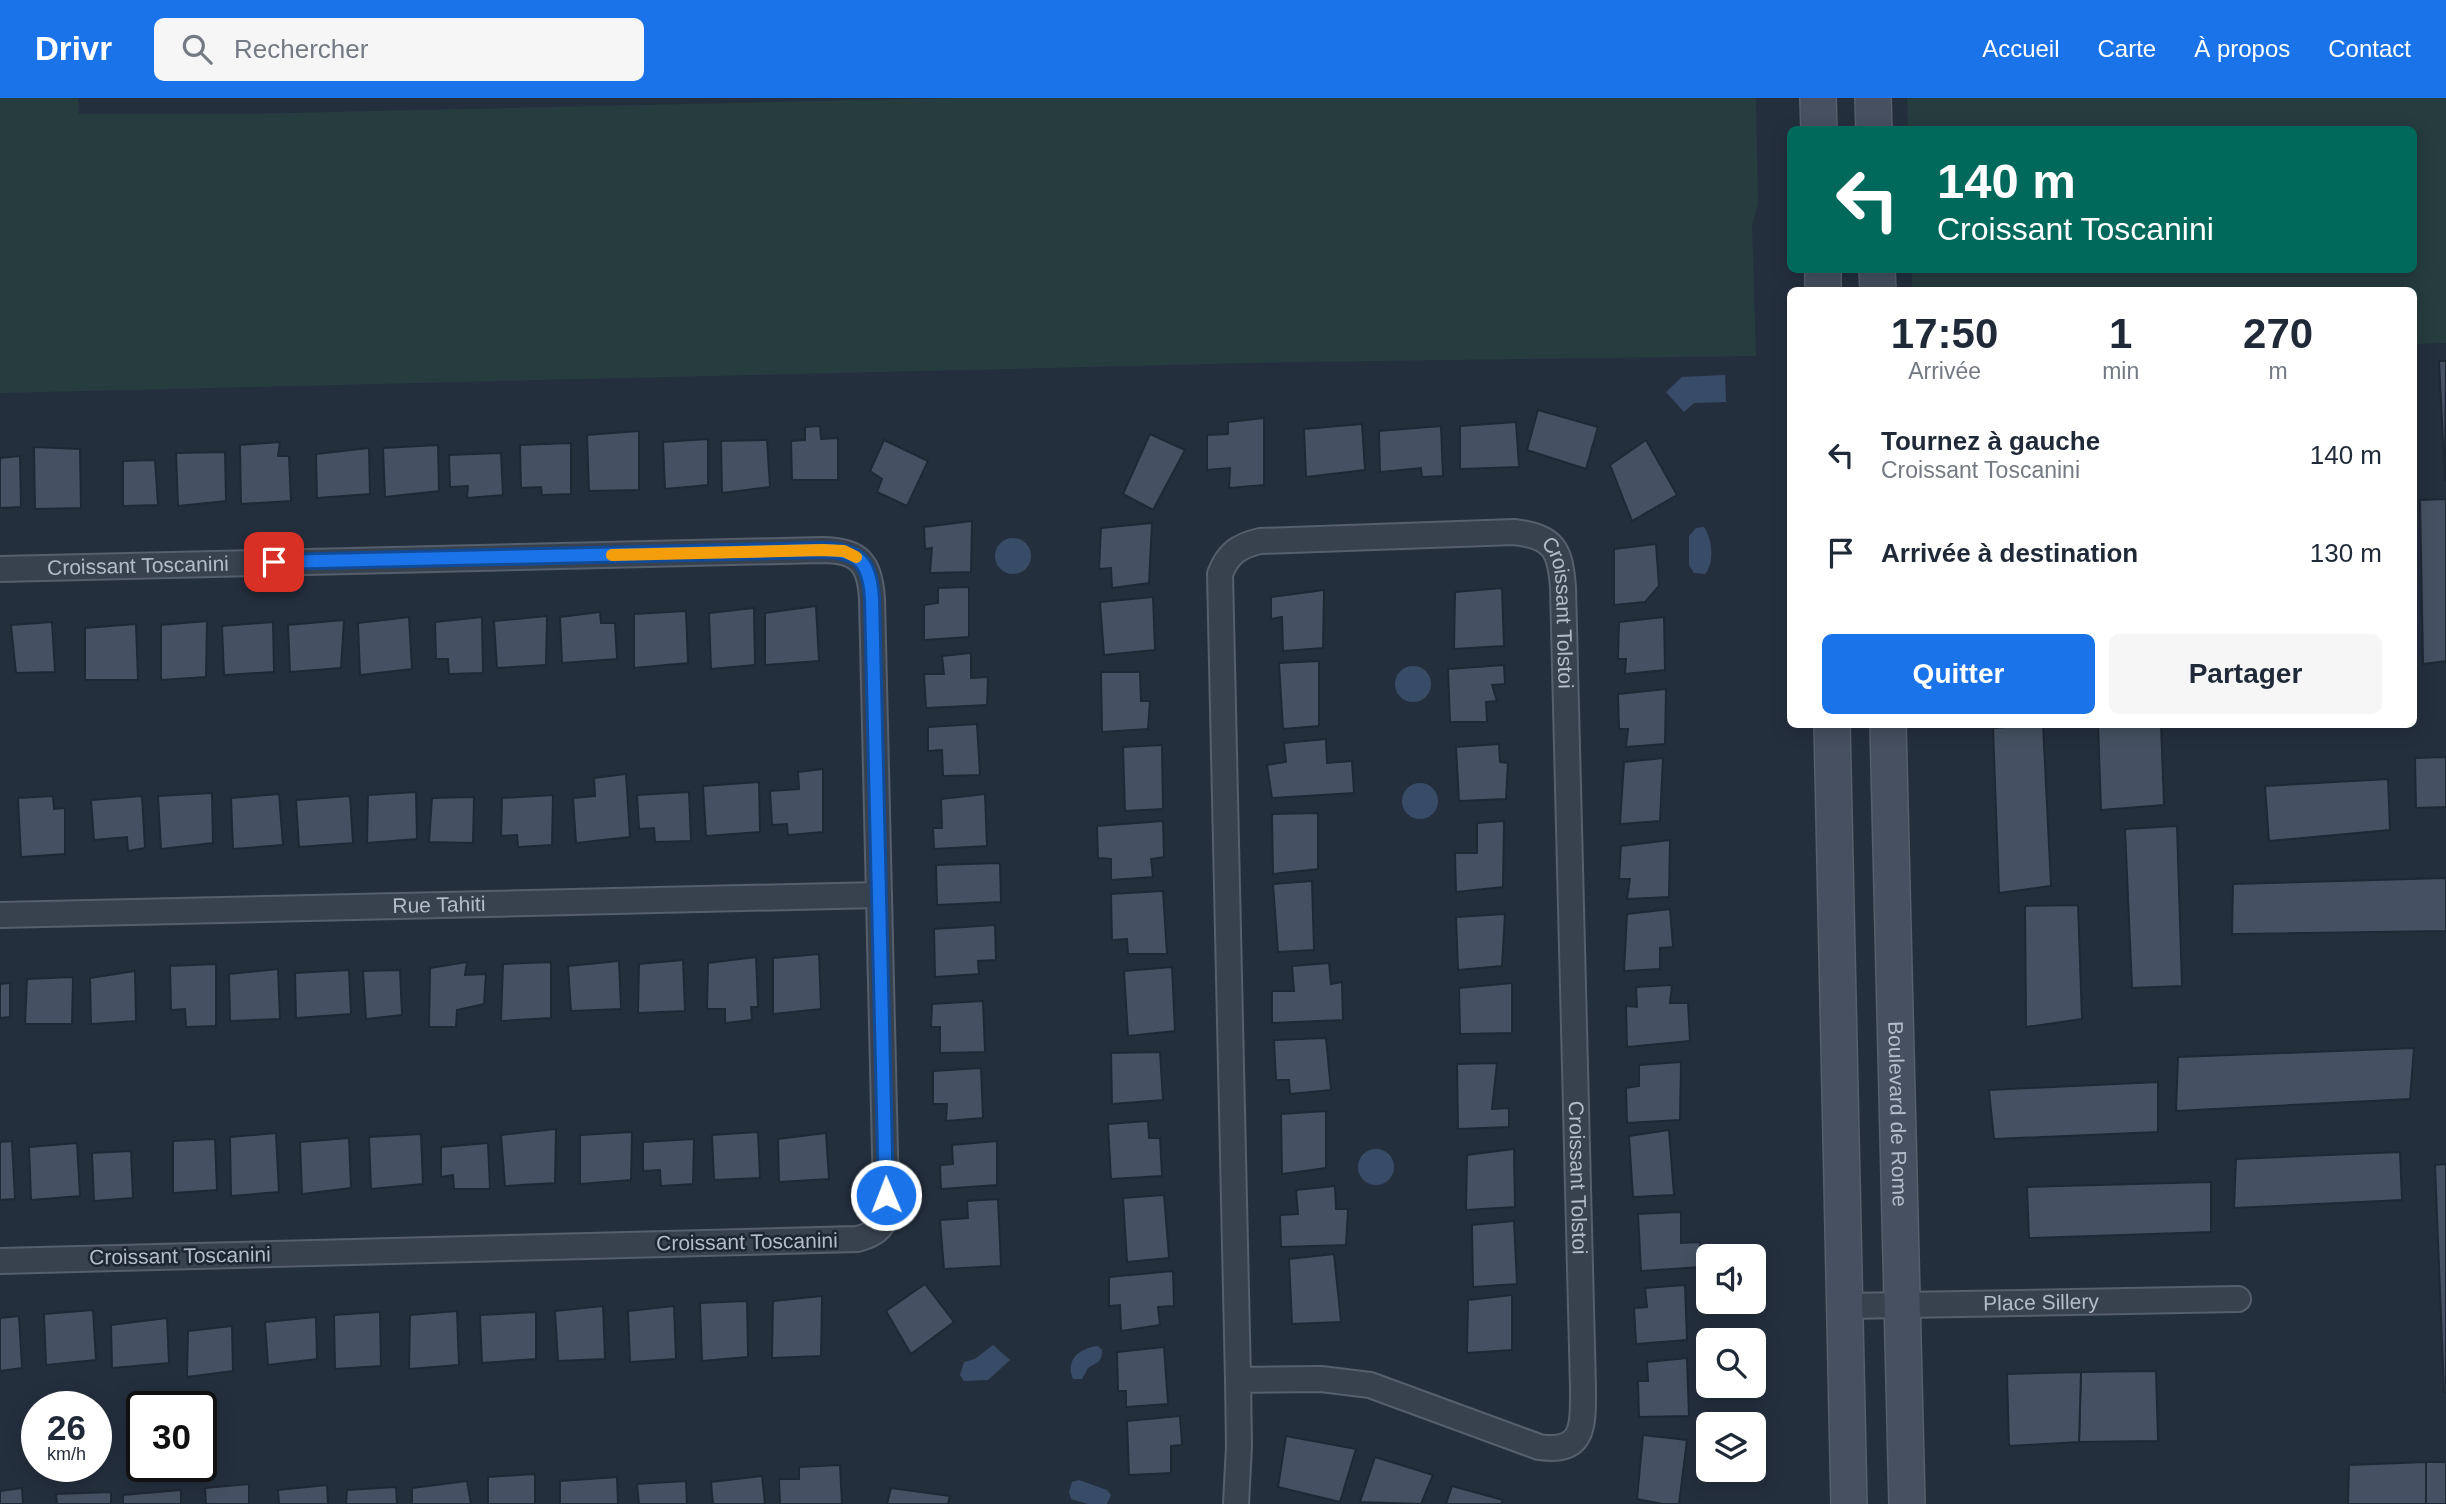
<!DOCTYPE html>
<html lang="fr">
<meta charset="utf-8">
<style>
:root{--surface:#fff;--page:#f6f6f7;--text:#1f2937;--muted:#747a83;--accent:#1a73e8}
body{margin:0;font-family:Helvetica,sans-serif;background:var(--page);color:var(--text);height:100vh;display:flex;flex-direction:column;font-size:26px;white-space:nowrap}
*{box-sizing:border-box;margin:0}
p{font-size:23px;color:var(--muted)}
.icon{flex:none;width:38px;height:38px;fill:none;stroke:currentColor;stroke-width:2;stroke-linecap:round;stroke-linejoin:round}
.map{position:relative;flex:1;overflow:hidden}
.panel{position:absolute;left:1787px;top:189px;width:630px;height:441px;display:flex;flex-direction:column;background:var(--surface);border-radius:10px;box-shadow:0 4px 18px #0003}
.panel>*{flex:none}
.top-card{position:absolute;left:1787px;top:28px;width:630px;height:147px;border-radius:10px;box-shadow:0 4px 18px #0003;background:#00695c;color:#fff;overflow:hidden}
.tools{position:absolute;left:1696px;top:1146px;display:grid;gap:14px}
.tools a{display:grid;place-items:center;width:70px;height:70px;border-radius:10px;background:var(--surface);box-shadow:0 4px 18px #0003;font-size:35px}
.speed{position:absolute;left:21px;top:1293px;display:flex;gap:14px;font-size:35px;font-weight:700;text-align:center}
.speed>*{display:grid;place-content:center;width:91px;height:91px;border-radius:50%;background:var(--surface);box-shadow:0 4px 18px #0003;line-height:1}
.speed small{font-size:18px;font-weight:400}
.speed .limit{border:4px solid #111;border-radius:10px;background:#fff;color:#111}
.pin{position:absolute;display:grid;place-items:center;width:60px;height:60px;color:#fff;margin:-30px;border-radius:14px;box-shadow:0 4px 10px #0006}
.me{position:absolute;width:77px;margin:-38px;rotate:359deg;stroke-linejoin:round;filter:drop-shadow(0 0 5px #0008)}
.turn{display:flex;align-items:center;gap:24px;height:147px;padding:0 35px;font-size:32px}
.turn .icon{width:91px;height:91px;stroke-width:2.5}
.turn b{display:block;font-size:49px;line-height:60px}
.eta{display:flex;justify-content:space-evenly;align-items:center;height:119px;text-align:center}
.eta b{font-size:42px;font-weight:700;line-height:49px}
.button{display:flex;gap:14px;margin-top:auto;padding:14px 35px}
.button a{flex:1;height:80px;border-radius:10px;background:var(--accent);color:#fff;font-size:28px;font-weight:700;line-height:80px;text-align:center}
.button a+a{background:var(--page);color:var(--text)}
ul{padding:0;list-style:none}
li{display:flex;align-items:center;gap:21px;height:98px;padding:0 35px}
li div{flex:1}
li b{display:block;font-size:26px}
li em{font-style:normal}
header{display:flex;align-items:center;gap:42px;box-sizing:border-box;height:98px;padding:0 35px;background:var(--accent);color:#fff}
header strong{font-size:33px}
nav{display:flex;gap:38px;margin-inline-start:auto;font-size:24px}
.search{width:490px;height:63px;background:var(--page);display:flex;align-items:center;gap:18px;box-sizing:border-box;padding:0 24px;border-radius:10px;color:var(--muted);font-size:26px}
.map>svg:first-child{display:block}
.green{fill:#263c3f}
.water{fill:#394c67}
.building{fill:#455162;stroke:#1f2835;stroke-width:2}
.lines{fill:none;stroke-linecap:round;stroke-linejoin:round}
.street-casing{stroke:#565f6c;stroke-width:28}
.secondary-casing{stroke:#565f6c;stroke-width:38}
.street{stroke:#38414e;stroke-width:24}
.secondary{stroke:#465061;stroke-width:35}
.route-casing{stroke:#114b97;stroke-width:18}
.route{stroke:#1a73e8;stroke-width:12}
.slow{stroke:#f59e0b;stroke-width:12}
.labels{text-anchor:middle;stroke-width:5;stroke-linejoin:round;paint-order:stroke}
.street-label{font-size:21px;fill:#b4bcc9;stroke:#1d2633}
</style>
<header>
<strong>Drivr</strong>
<div class="search"><svg class="icon" aria-label="search" viewBox="0 0 24 24"><circle cx="10" cy="10" r="6"/><path d="M15 15l6 6"/></svg>Rechercher</div>
<nav><a>Accueil</a><a>Carte</a><a>À propos</a><a>Contact</a></nav>
</header>
<div class="map">
<svg width="2446" height="1406" viewBox="0 0 2446 1406">
<rect width="100%" height="100%" fill="#242f3e"/>
<!-- green -->
<g class="green">
<polygon points="0,0 78,0 79,16 239,16 952,0 1756,0 1758,106 1752,126 1756,258 1298,264 0,295"/>
<polygon points="1907,0 2446,0 2446,245 2413,246 2413,192 1912,192 1912,172 2413,172 2413,32 1908,31"/>
</g>
<!-- water -->
<g class="water">
<polygon points="1725,277 1726,304 1694,305 1684,314 1666,294 1682,279"/>
<path d="M1704 429C1712 441 1715 464 1705 476L1694 475 1689 467V438L1696 430Z"/>
<circle cx="1013" cy="458" r="18"/>
<circle cx="1413" cy="586" r="18"/>
<circle cx="1420" cy="703" r="18"/>
<circle cx="1376" cy="1069" r="18"/>
<polygon points="993,1247 1010,1262 988,1282 964,1283 960,1277 964,1264 975,1261"/>
<path d="M1098 1248 1102 1252C1102 1265 1097 1264 1088 1270L1082 1281H1073C1065 1261 1080 1250 1098 1248Z"/>
<polygon points="1079,1382 1107,1392 1111,1397 1107,1406 1088,1406 1071,1401 1069,1394 1072,1384"/>
</g>
<!-- building -->
<g class="building">
<polygon points="2439,263 2446,263 2445,383"/>
<polygon points="1538,312 1598,329 1586,371 1527,352"/>
<polygon points="1264,320 1264,387 1229,390 1230,370 1207,372 1207,337 1228,336 1228,324"/>
<polygon points="1516,324 1519,369 1460,371 1460,328"/>
<polygon points="1362,326 1365,372 1306,379 1304,331"/>
<polygon points="820,328 821,341 838,340 838,382 792,382 791,343 805,342 805,329"/>
<polygon points="1441,328 1443,378 1422,379 1421,370 1380,374 1379,333"/>
<polygon points="639,333 639,392 589,393 587,337"/>
<polygon points="1150,336 1185,352 1153,412 1123,396"/>
<polygon points="708,341 708,387 665,391 663,344"/>
<polygon points="767,342 770,389 722,395 721,343"/>
<polygon points="884,342 928,363 907,408 877,394 882,381 870,373"/>
<polygon points="1646,342 1677,397 1632,423 1610,367"/>
<polygon points="280,344 278,358 289,358 291,403 241,406 240,347"/>
<polygon points="571,345 571,396 542,397 541,389 521,390 520,347"/>
<polygon points="438,347 439,393 385,399 383,350"/>
<polygon points="34,349 80,351 81,410 35,411"/>
<polygon points="369,350 370,396 317,400 316,356"/>
<polygon points="225,354 226,403 178,408 176,355"/>
<polygon points="501,355 503,397 467,400 468,388 450,389 449,357"/>
<polygon points="20,358 21,409 0,410 0,360"/>
<polygon points="155,362 158,407 123,408 123,363"/>
<polygon points="2446,401 2446,563 2423,566 2420,402"/>
<polygon points="972,423 971,474 930,475 932,450 925,451 924,429"/>
<polygon points="1152,425 1149,485 1112,490 1111,470 1099,471 1101,430"/>
<polygon points="1656,446 1659,488 1645,504 1614,507 1614,451"/>
<polygon points="969,489 969,539 924,542 924,507 938,505 938,490"/>
<polygon points="1502,490 1504,548 1454,551 1455,494"/>
<polygon points="1324,492 1323,550 1283,553 1282,519 1271,521 1271,499"/>
<polygon points="1153,499 1155,552 1104,557 1100,504"/>
<polygon points="816,508 819,563 765,567 765,515"/>
<polygon points="754,510 755,567 711,571 709,515"/>
<polygon points="686,513 688,565 634,570 634,516"/>
<polygon points="600,514 601,525 615,525 617,561 562,565 560,519"/>
<polygon points="547,518 546,567 497,570 494,523"/>
<polygon points="409,519 412,571 360,577 358,525"/>
<polygon points="482,519 483,575 449,576 448,561 436,561 435,524"/>
<polygon points="1664,519 1665,572 1625,576 1626,561 1618,561 1619,524"/>
<polygon points="344,522 341,570 290,574 288,527"/>
<polygon points="207,523 206,579 161,582 161,527"/>
<polygon points="52,524 55,574 16,575 11,527"/>
<polygon points="273,524 274,574 224,577 222,528"/>
<polygon points="136,526 138,582 85,582 85,530"/>
<polygon points="971,555 971,580 988,579 987,607 926,610 924,576 944,576 942,558"/>
<polygon points="1319,563 1319,628 1283,631 1279,565"/>
<polygon points="1504,567 1505,586 1492,587 1497,603 1486,604 1487,624 1450,624 1448,571"/>
<polygon points="1101,574 1140,574 1141,603 1150,603 1148,631 1102,634"/>
<polygon points="1666,591 1665,646 1626,649 1628,631 1619,631 1618,596"/>
<polygon points="977,626 980,677 943,678 942,652 928,653 928,629"/>
<polygon points="2043,626 2051,788 1999,795 1993,630"/>
<polygon points="2098,626 2161,626 2164,707 2101,712"/>
<polygon points="1326,641 1327,665 1352,663 1354,695 1272,700 1267,667 1286,664 1284,645"/>
<polygon points="1499,646 1500,664 1508,665 1506,701 1459,703 1456,649"/>
<polygon points="1162,647 1163,711 1125,713 1123,649"/>
<polygon points="2446,659 2446,709 2416,710 2415,660"/>
<polygon points="1663,660 1660,723 1620,726 1624,664"/>
<polygon points="823,671 823,734 788,737 787,726 772,727 770,693 799,691 798,674"/>
<polygon points="626,676 630,739 576,745 573,700 595,698 594,680"/>
<polygon points="2388,681 2390,732 2269,743 2265,688"/>
<polygon points="759,684 760,734 706,738 703,688"/>
<polygon points="416,694 417,741 367,745 368,697"/>
<polygon points="689,694 691,743 655,744 654,730 639,731 637,697"/>
<polygon points="212,695 213,745 161,751 158,698"/>
<polygon points="279,696 283,747 233,751 231,700"/>
<polygon points="985,696 987,748 934,751 933,730 942,730 941,701"/>
<polygon points="553,697 552,747 518,749 517,737 501,738 502,700"/>
<polygon points="53,698 54,711 65,710 65,756 21,759 18,700"/>
<polygon points="142,698 145,750 128,753 127,739 94,742 91,702"/>
<polygon points="350,698 353,745 299,749 296,702"/>
<polygon points="474,699 473,745 429,744 432,700"/>
<polygon points="1318,715 1318,771 1273,776 1272,716"/>
<polygon points="1163,723 1164,759 1151,761 1153,779 1111,782 1111,761 1098,760 1097,728"/>
<polygon points="1504,723 1503,789 1456,794 1455,755 1477,755 1477,725"/>
<polygon points="2177,728 2182,888 2132,890 2125,731"/>
<polygon points="1670,742 1669,799 1627,801 1630,781 1619,781 1621,748"/>
<polygon points="1000,765 1001,804 937,807 936,767"/>
<polygon points="2446,780 2446,833 2232,836 2233,786"/>
<polygon points="1312,783 1314,852 1278,854 1273,786"/>
<polygon points="1163,793 1167,856 1128,856 1127,841 1112,842 1111,796"/>
<polygon points="2078,807 2082,921 2026,929 2025,808"/>
<polygon points="1670,811 1673,849 1660,850 1660,871 1624,873 1627,816"/>
<polygon points="1505,816 1502,868 1458,872 1456,819"/>
<polygon points="995,827 996,862 978,863 979,876 935,879 934,831"/>
<polygon points="819,856 821,911 773,916 773,860"/>
<polygon points="756,859 758,909 751,909 752,922 725,925 725,911 707,911 708,865"/>
<polygon points="683,862 685,913 638,915 639,866"/>
<polygon points="619,863 621,911 571,913 568,868"/>
<polygon points="467,864 465,877 486,876 484,906 457,912 456,929 429,929 430,870"/>
<polygon points="551,864 551,920 501,923 503,866"/>
<polygon points="1329,865 1331,886 1342,884 1343,922 1272,925 1272,893 1294,893 1292,868"/>
<polygon points="216,866 216,928 186,929 185,911 171,912 170,868"/>
<polygon points="1172,869 1175,933 1128,938 1124,873"/>
<polygon points="278,871 280,921 230,923 229,876"/>
<polygon points="349,872 351,916 296,920 295,875"/>
<polygon points="400,872 402,917 366,921 363,873"/>
<polygon points="135,873 136,923 91,926 90,880"/>
<polygon points="73,879 72,926 25,926 27,881"/>
<polygon points="10,885 10,919 0,920 0,886"/>
<polygon points="1512,885 1512,935 1460,936 1459,890"/>
<polygon points="1672,887 1670,905 1688,905 1690,943 1627,949 1626,908 1637,909 1636,889"/>
<polygon points="983,903 985,954 940,955 940,929 931,929 932,906"/>
<polygon points="1326,940 1331,992 1290,996 1289,982 1276,982 1274,942"/>
<polygon points="2414,950 2410,1001 2176,1013 2178,959"/>
<polygon points="1160,954 1163,1002 1112,1006 1111,955"/>
<polygon points="1681,964 1680,1022 1627,1025 1626,990 1639,988 1639,967"/>
<polygon points="1497,965 1492,1011 1509,1010 1509,1029 1458,1031 1457,966"/>
<polygon points="981,970 983,1020 946,1023 947,1006 933,1006 933,973"/>
<polygon points="2158,984 2158,1034 1994,1041 1989,992"/>
<polygon points="1326,1013 1326,1070 1282,1076 1281,1016"/>
<polygon points="1148,1023 1149,1040 1160,1040 1162,1078 1111,1081 1108,1026"/>
<polygon points="556,1031 555,1085 505,1088 501,1037"/>
<polygon points="1669,1032 1674,1097 1633,1099 1629,1038"/>
<polygon points="632,1034 631,1082 580,1086 580,1037"/>
<polygon points="758,1034 760,1080 714,1082 712,1037"/>
<polygon points="276,1035 279,1094 231,1098 230,1039"/>
<polygon points="826,1035 829,1081 779,1084 778,1041"/>
<polygon points="421,1036 423,1086 371,1091 369,1039"/>
<polygon points="349,1040 351,1090 302,1096 300,1044"/>
<polygon points="215,1041 217,1092 173,1095 173,1043"/>
<polygon points="694,1041 693,1086 661,1088 660,1072 643,1073 643,1044"/>
<polygon points="12,1043 15,1101 0,1102 0,1044"/>
<polygon points="997,1043 997,1087 941,1091 940,1067 953,1066 952,1047"/>
<polygon points="77,1045 80,1098 31,1102 29,1049"/>
<polygon points="488,1045 490,1091 454,1091 453,1077 441,1079 441,1049"/>
<polygon points="1514,1051 1515,1109 1466,1112 1467,1057"/>
<polygon points="131,1053 133,1100 94,1103 92,1055"/>
<polygon points="2400,1054 2402,1102 2234,1110 2236,1061"/>
<polygon points="2446,1066 2446,1294 2444,1294 2435,1067"/>
<polygon points="2211,1084 2211,1134 2029,1140 2027,1089"/>
<polygon points="1335,1088 1336,1111 1348,1111 1346,1147 1281,1149 1280,1117 1298,1116 1296,1092"/>
<polygon points="1164,1097 1169,1160 1127,1164 1123,1100"/>
<polygon points="998,1101 1001,1168 944,1171 940,1122 968,1120 967,1103"/>
<polygon points="1681,1114 1681,1145 1700,1144 1702,1169 1641,1173 1638,1116"/>
<polygon points="1514,1123 1517,1186 1473,1189 1472,1127"/>
<polygon points="1334,1156 1341,1224 1292,1226 1289,1161"/>
<polygon points="1173,1173 1174,1208 1158,1209 1160,1227 1121,1233 1120,1207 1109,1208 1109,1179"/>
<polygon points="925,1186 954,1224 911,1256 886,1213"/>
<polygon points="1685,1187 1687,1242 1636,1246 1634,1210 1647,1209 1645,1190"/>
<polygon points="1512,1197 1512,1252 1467,1255 1468,1202"/>
<polygon points="822,1198 821,1258 772,1260 773,1203"/>
<polygon points="747,1203 748,1259 702,1263 700,1205"/>
<polygon points="603,1208 605,1261 558,1263 555,1213"/>
<polygon points="674,1208 676,1261 630,1264 628,1213"/>
<polygon points="93,1212 96,1262 46,1267 44,1216"/>
<polygon points="457,1213 459,1267 409,1271 410,1217"/>
<polygon points="380,1214 381,1268 335,1271 334,1217"/>
<polygon points="536,1214 536,1261 482,1265 480,1217"/>
<polygon points="19,1218 22,1270 0,1273 0,1220"/>
<polygon points="316,1219 317,1261 268,1267 265,1224"/>
<polygon points="167,1220 169,1265 112,1270 111,1227"/>
<polygon points="232,1228 233,1273 187,1279 188,1233"/>
<polygon points="1164,1249 1168,1306 1126,1309 1126,1293 1118,1293 1117,1254"/>
<polygon points="1687,1260 1689,1318 1639,1319 1638,1283 1648,1283 1647,1264"/>
<polygon points="2156,1273 2158,1343 2079,1344 2081,1274"/>
<polygon points="2081,1274 2079,1344 2009,1348 2007,1276"/>
<polygon points="1180,1318 1182,1347 1171,1348 1171,1375 1129,1377 1127,1323"/>
<polygon points="1643,1337 1687,1342 1679,1406 1663,1406 1637,1401"/>
<polygon points="1286,1338 1356,1351 1340,1404 1278,1389"/>
<polygon points="1375,1359 1433,1377 1421,1406 1360,1404"/>
<polygon points="2426,1364 2426,1406 2348,1406 2349,1367"/>
<rect x="2426" y="1364" width="20" height="42"/>
<polygon points="840,1367 842,1406 780,1406 779,1381 799,1381 799,1369"/>
<polygon points="535,1376 535,1406 488,1406 488,1379"/>
<polygon points="762,1378 765,1406 713,1406 711,1384"/>
<polygon points="617,1379 618,1406 560,1406 560,1383"/>
<polygon points="467,1383 471,1406 412,1406 412,1390"/>
<polygon points="686,1383 687,1406 639,1406 637,1386"/>
<polygon points="249,1386 249,1406 206,1406 205,1390"/>
<polygon points="327,1387 328,1406 279,1406 278,1392"/>
<polygon points="1452,1388 1503,1402 1501,1406 1446,1406"/>
<polygon points="396,1389 397,1406 346,1406 347,1392"/>
<polygon points="22,1390 23,1406 0,1406 0,1393"/>
<polygon points="891,1390 950,1398 948,1406 887,1406"/>
<polygon points="181,1392 181,1406 123,1406 123,1397"/>
<polygon points="111,1394 111,1406 57,1406 56,1396"/>
</g>
<g class="lines">
<defs>
<g id="street">
<path id="s1" d="M0 471 822 452C859 452 870 465 872 501L886 1097C885 1124 885 1134 857 1141L0 1163"/>
<path id="s2" d="M0 817 879 797"/>
<path id="s3" d="M1845 1208 2238 1201"/>
<path id="s4" d="M1236 1406 1239 1348 1238 1282 1220 476C1228 455 1239 448 1260 443L1514 434C1554 439 1560 451 1563 489L1583 1290C1583 1327 1585 1356 1539 1349L1370 1287 1321 1281 1238 1282"/>
</g>
<g id="secondary">
<polyline points="1818,0 1819,32"/>
<polyline points="1873,0 1874,32"/>
<polyline points="1823,172 1823,192"/>
<polyline points="1877,172 1878,192"/>
<polyline points="1832,626 1849,1406"/>
<path id="s5" d="M1888 626 1907 1406"/>
</g>
</defs>
<!-- street casing -->
<use href="#street" class="street-casing"/>
<!-- secondary casing -->
<use href="#secondary" class="secondary-casing"/>
<!-- street -->
<use href="#street" class="street"/>
<!-- secondary -->
<use href="#secondary" class="secondary"/>
</g>
<g class="lines">
<defs>
<path id="route" d="M274 464 822 452C860 452 870 465 872 501L886 1097"/>
</defs>
<!-- route casing -->
<use href="#route" class="route-casing"/>
<!-- route -->
<use href="#route" class="route"/>
<!-- slow -->
<polyline class="slow" points="612,457 822,452 844,453 856,459"/>
</g>
<g class="labels">
<!-- street labels -->
<g class="street-label">
<text dy="7" stroke="none"><textPath href="#s1" startOffset="138">Croissant Toscanini</textPath></text>
<text dy="7" stroke="none"><textPath href="#s4" startOffset="1348">Croissant Tolstoi</textPath></text>
<text dy="7" stroke="none"><textPath href="#s2" startOffset="439">Rue Tahiti</textPath></text>
<text dy="7" stroke="none"><textPath href="#s5" startOffset="390">Boulevard de Rome</textPath></text>
<text dy="7" stroke="none"><textPath href="#s4" startOffset="1914">Croissant Tolstoi</textPath></text>
<text transform="translate(747 1144) rotate(-1)" y="7">Croissant Toscanini</text>
<text transform="translate(180 1158) rotate(-1)" y="7">Croissant Toscanini</text>
<text dy="7" stroke="none"><textPath href="#s3" startOffset="196">Place Sillery</textPath></text>
</g>
</g>
</svg>
<div class="tools">
<a><svg class="icon" aria-label="sound" viewBox="0 0 24 24"><path d="M4 9h4l5-4v14l-5-4H4zM17 9q2 3 0 6"/></svg></a>
<a><svg class="icon" aria-label="search" viewBox="0 0 24 24"><circle cx="10" cy="10" r="6"/><path d="M15 15l6 6"/></svg></a>
<a><svg class="icon" aria-label="layers" viewBox="0 0 24 24"><path d="M12 4l9 5-9 5-9-5zM3 14l9 5 9-5"/></svg></a>
</div>
<div class="speed"><div>26<small>km/h</small></div><div class="limit">30</div></div>
<div class="pin" style="left:274px;top:464px;background:#d93025"><svg class="icon" aria-label="arrive" viewBox="0 0 24 24"><path d="M6 21V4h12l-3 4 3 4H6"/></svg></div>
<svg class="me" style="left:886px;top:1097px" viewBox="-20 -20 40 40"><circle r="17" fill="#1a73e8" stroke="#fff" stroke-width="3"/><path d="M0-11L8 9 0 5-8 9z" fill="#fff"/></svg>
<div class="top-card">
<div class="turn"><svg class="icon" aria-label="left" viewBox="0 0 24 24"><path d="M17 20v-9H6M10 6l-5 5 5 5"/></svg><div><b>140 m</b>Croissant Toscanini</div></div>
</div>
<section class="panel">
<div class="eta">
<div><b>17:50</b><p>Arrivée</p></div>
<div><b>1</b><p>min</p></div>
<div><b>270</b><p>m</p></div>
</div>
<ul>
<li><svg class="icon" aria-label="left" viewBox="0 0 24 24"><path d="M17 20v-9H6M10 6l-5 5 5 5"/></svg><div><b>Tournez à gauche</b><p>Croissant Toscanini</p></div><em>140 m</em></li>
<li><svg class="icon" aria-label="arrive" viewBox="0 0 24 24"><path d="M6 21V4h12l-3 4 3 4H6"/></svg><div><b>Arrivée à destination</b></div><em>130 m</em></li>
</ul>
<div class="button"><a>Quitter</a><a>Partager</a></div>
</section>
</div>
